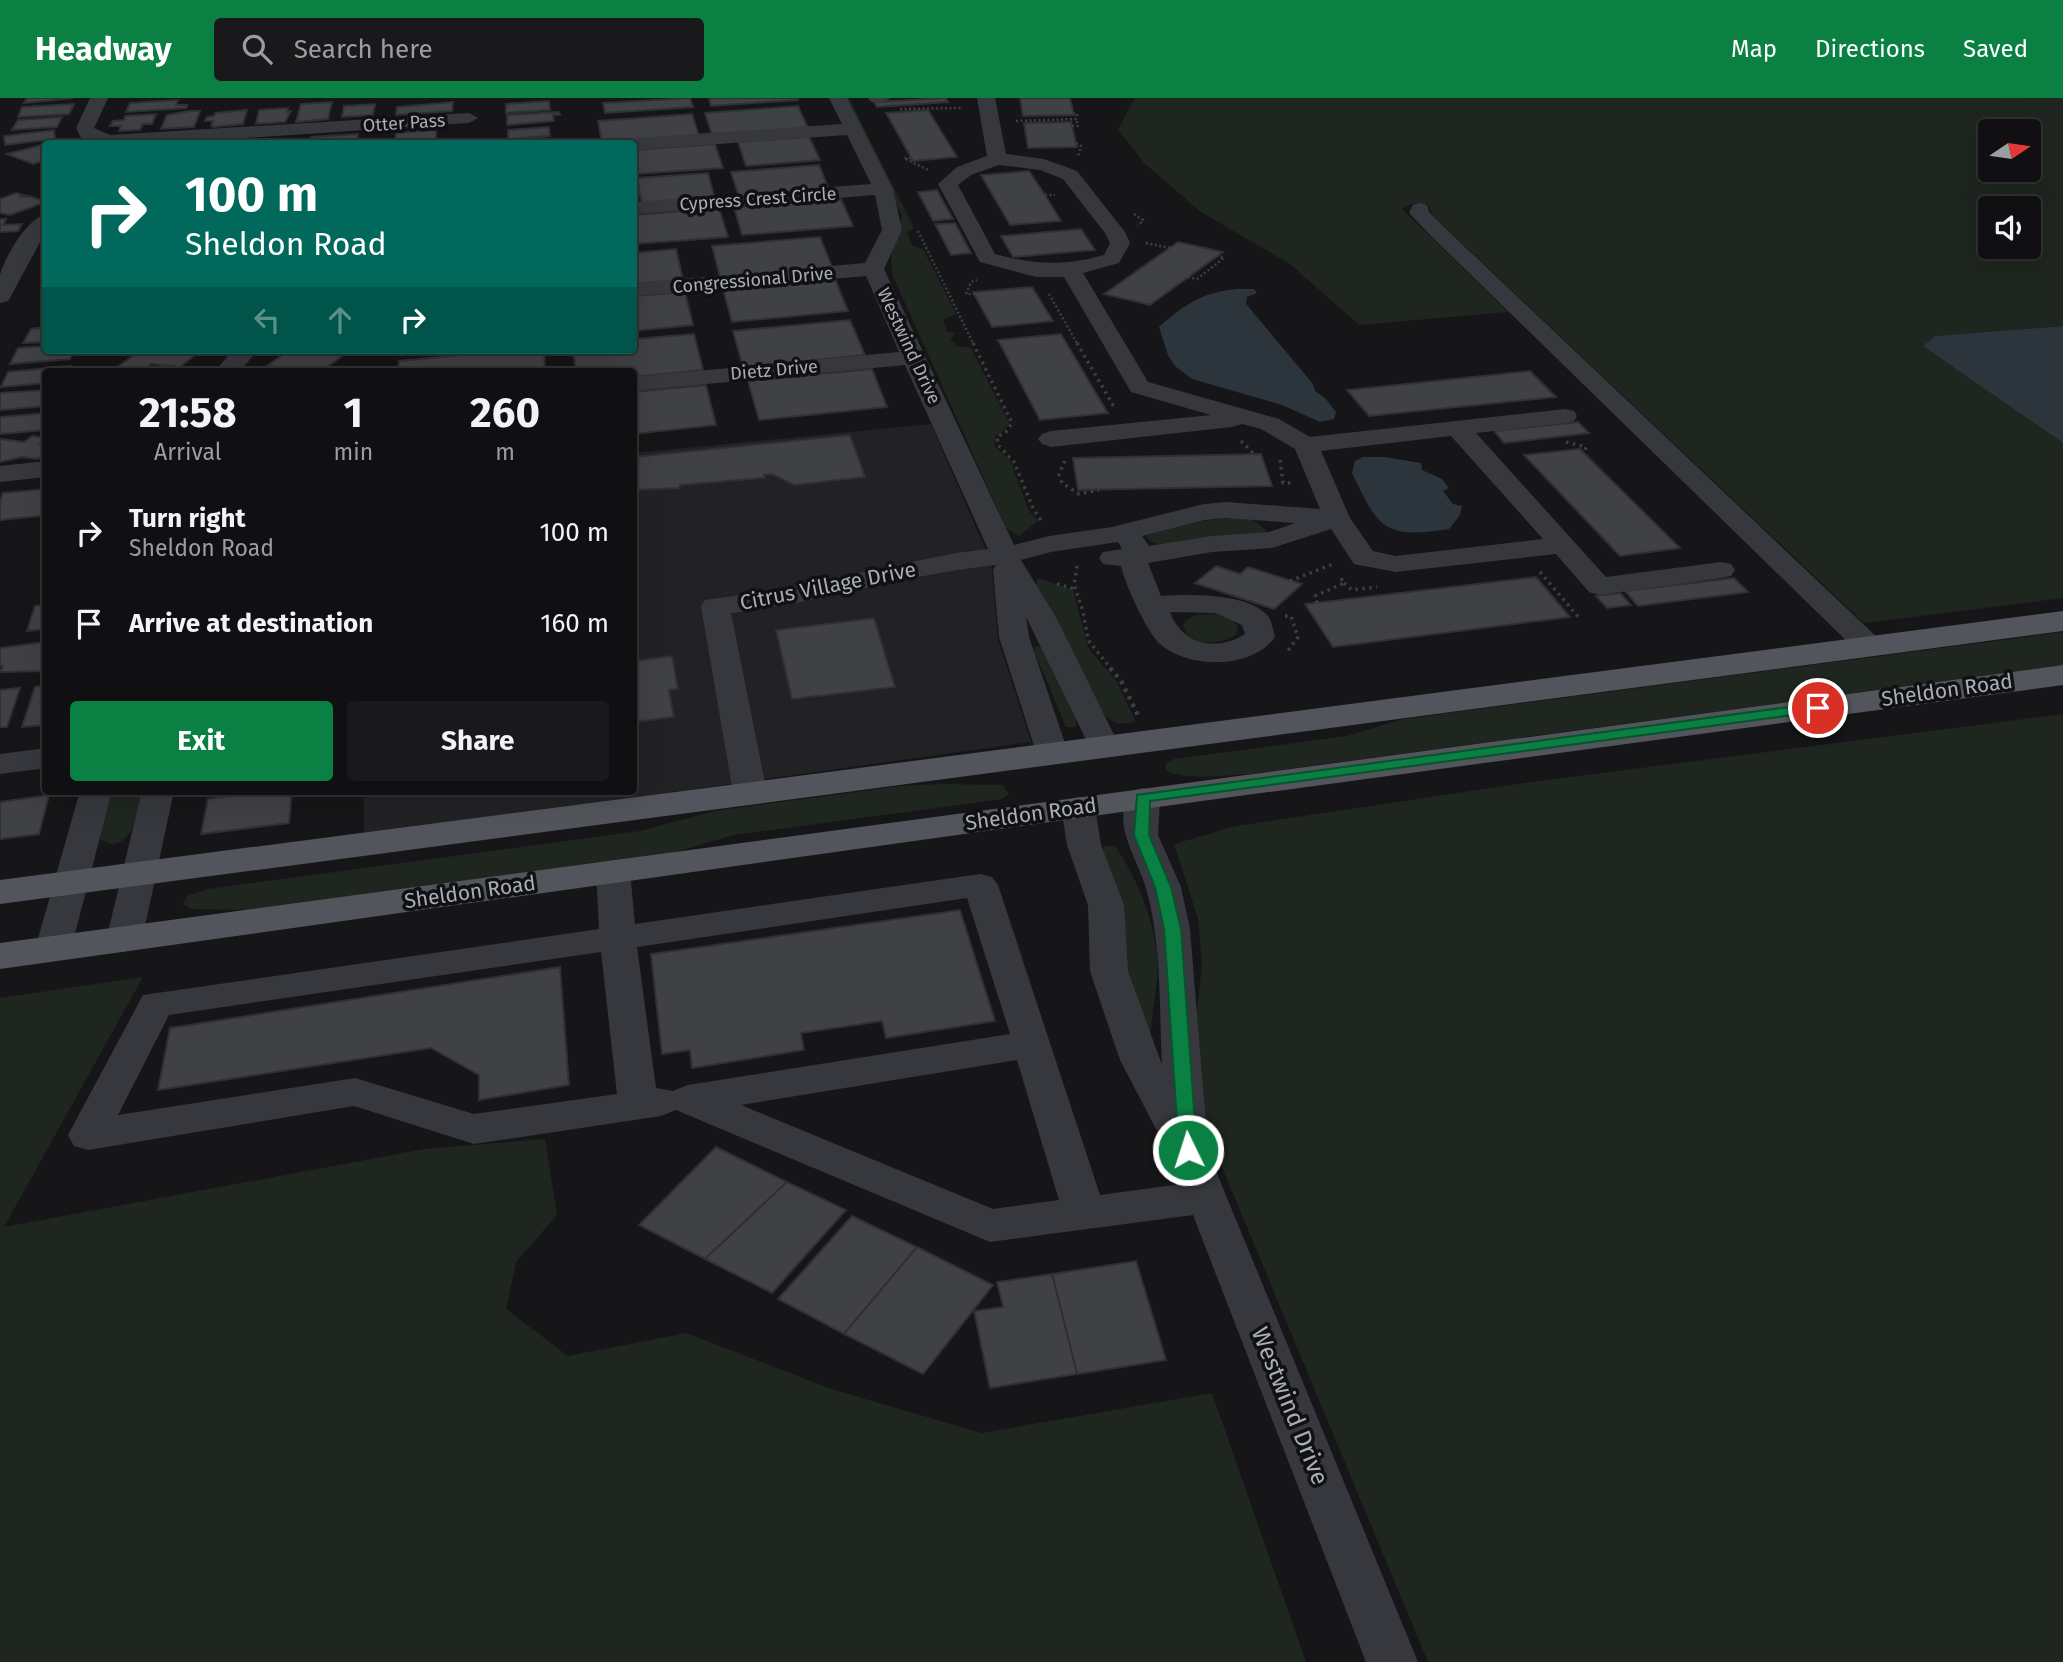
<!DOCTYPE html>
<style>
:root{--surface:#101012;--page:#19191b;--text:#f1f3f6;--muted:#9c9d9f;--line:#303032;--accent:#0b8043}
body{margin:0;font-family:"Fira Sans",sans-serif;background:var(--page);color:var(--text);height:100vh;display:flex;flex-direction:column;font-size:26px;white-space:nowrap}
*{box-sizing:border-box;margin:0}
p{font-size:23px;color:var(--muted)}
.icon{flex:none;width:38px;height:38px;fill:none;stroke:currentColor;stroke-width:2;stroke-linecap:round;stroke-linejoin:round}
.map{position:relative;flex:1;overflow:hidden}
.drawer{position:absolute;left:42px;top:270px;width:595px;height:427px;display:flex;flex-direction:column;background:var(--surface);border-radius:7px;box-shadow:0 7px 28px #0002,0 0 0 2px var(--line)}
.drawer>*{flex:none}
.guide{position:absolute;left:42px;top:42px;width:595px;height:214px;border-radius:7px;box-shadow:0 7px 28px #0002,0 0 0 2px var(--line);background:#00695c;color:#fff;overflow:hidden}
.needle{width:46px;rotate:77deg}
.controls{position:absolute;left:1978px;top:21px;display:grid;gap:14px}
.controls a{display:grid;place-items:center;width:63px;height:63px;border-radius:7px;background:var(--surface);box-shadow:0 7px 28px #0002,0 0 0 2px var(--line);font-size:35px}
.pin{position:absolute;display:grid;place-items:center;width:60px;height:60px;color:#fff;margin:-30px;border:4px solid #fff;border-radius:50%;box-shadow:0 2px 7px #0007}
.me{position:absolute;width:77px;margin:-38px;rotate:356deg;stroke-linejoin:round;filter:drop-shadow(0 0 5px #0008)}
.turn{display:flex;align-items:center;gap:24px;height:147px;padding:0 28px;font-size:32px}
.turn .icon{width:91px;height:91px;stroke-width:2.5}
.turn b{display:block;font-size:49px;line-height:60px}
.lanes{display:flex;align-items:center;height:66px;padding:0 28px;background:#0003;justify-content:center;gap:35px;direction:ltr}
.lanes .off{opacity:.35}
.eta{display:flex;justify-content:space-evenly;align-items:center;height:119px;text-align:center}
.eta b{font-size:42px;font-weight:700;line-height:49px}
.cta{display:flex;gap:14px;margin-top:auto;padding:14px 28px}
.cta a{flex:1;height:80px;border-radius:7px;background:var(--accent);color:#fff;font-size:28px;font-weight:700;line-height:80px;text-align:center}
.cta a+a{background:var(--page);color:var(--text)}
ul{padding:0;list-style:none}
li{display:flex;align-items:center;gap:21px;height:91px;padding:0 28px}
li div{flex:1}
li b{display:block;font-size:26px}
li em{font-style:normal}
header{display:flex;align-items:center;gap:42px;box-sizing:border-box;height:98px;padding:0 35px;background:var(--accent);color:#fff}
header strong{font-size:33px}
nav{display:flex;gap:38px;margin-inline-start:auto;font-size:24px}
.search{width:490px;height:63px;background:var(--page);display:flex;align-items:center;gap:18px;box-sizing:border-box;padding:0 24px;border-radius:7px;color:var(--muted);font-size:26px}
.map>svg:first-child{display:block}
.built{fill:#222225}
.green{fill:#1e261f;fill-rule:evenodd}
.water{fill:#2c353c}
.building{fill:#404145;stroke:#303034;stroke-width:2}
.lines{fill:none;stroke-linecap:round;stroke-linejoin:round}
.path-far2{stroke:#3d3f44;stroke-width:2.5;stroke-dasharray:2 2.5;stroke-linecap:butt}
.path-far1{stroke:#3d3f44;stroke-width:3.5;stroke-dasharray:2.5 4.5;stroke-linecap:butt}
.path{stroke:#3d3f44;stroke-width:4.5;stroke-dasharray:3.5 5;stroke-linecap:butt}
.minor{fill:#37383d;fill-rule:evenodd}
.major{fill:#53555c;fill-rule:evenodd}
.route{fill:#0b8043;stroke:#07532c;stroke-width:2}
.labels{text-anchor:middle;stroke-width:7;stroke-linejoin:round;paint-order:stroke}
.far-street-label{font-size:18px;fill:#a8adb8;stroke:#111113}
.street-label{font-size:21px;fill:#a8adb8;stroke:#111113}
.near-street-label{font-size:24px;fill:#a8adb8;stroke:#111113}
</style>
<header>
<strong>Headway</strong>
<div class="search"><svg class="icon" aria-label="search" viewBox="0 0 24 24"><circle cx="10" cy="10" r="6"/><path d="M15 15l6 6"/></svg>Search here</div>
<nav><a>Map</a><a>Directions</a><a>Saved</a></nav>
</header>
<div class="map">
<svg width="2063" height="1564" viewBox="0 0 2063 1564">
<rect width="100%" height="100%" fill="#161618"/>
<!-- built -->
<polygon class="built" points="931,326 991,464 998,541 1031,644 364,737 364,693 634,693 634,355"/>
<!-- green -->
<g class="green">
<polygon points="845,0 849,0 914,130 907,134 913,148 923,151 956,216 943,222 947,234 956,235 950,241 957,248 971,250 1009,325 1005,332 995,338 994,348 1010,362 1029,413 1038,423 1019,438 1006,430 1002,421 892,176 891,158 902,118"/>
<path d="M1135 0H2063V228L1935 238 1924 248 2063 345V500L1864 525 1433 118 1428 106 1408 107 1402 111 1508 214 1359 227 1290 166 1201 114 1144 65 1118 31ZM1990 33H2028V72H1990ZM1990 110H2028V149H1990Z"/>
<polygon points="1244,419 1255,423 1267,433 1265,436 1163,448 1148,442 1147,437 1189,424"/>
<polygon points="1038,480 1073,492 1088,550 1117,584 1136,624 1118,626 1104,617 1059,527 1036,487"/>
<path d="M1216 516 1232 522 1238 528 1236 536C1222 548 1188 549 1183 527L1186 522 1197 517Z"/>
<path d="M2063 534V567L1250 676C1228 677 1184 683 1165 672L1166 665 1174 661 1347 638 1403 621Z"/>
<polygon points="1040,548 1075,620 1077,629 1066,629 1034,553 1035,549"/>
<polygon points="2063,616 2063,1564 1428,1564 1197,1009 1192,963 1202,865 1198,821 1174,746 1236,728 1531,684"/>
<polygon points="941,686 1003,687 1009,696 1003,701 734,737 665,757 249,812 191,811 183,806 187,798 208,791 640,733 714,713 901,688"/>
<path d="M110 693H143C140 712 130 761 100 741Z"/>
<path d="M1104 748H1115C1136 778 1154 821 1157 858 1159 885 1152 916 1149 943L1135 919 1102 754Z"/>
<polygon points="143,879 4,1129 425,1051 545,1041 557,1117 516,1164 506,1211 568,1258 686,1235 831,1291 982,1335 1212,1295 1306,1564 0,1564 0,900"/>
</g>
<!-- water -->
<g class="water">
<path d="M1237 191H1254L1257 195 1247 199 1246 206 1313 286 1315 293 1325 300 1336 314 1334 321 1320 324 1282 307 1192 281 1175 268 1168 257 1159 229C1185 206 1203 194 1237 191Z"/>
<polygon points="2063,228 2063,345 1923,248 1935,238"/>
<path d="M1363 359H1385L1421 365 1422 372 1442 381 1449 390 1443 393 1453 406 1462 408 1460 417 1449 431C1384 441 1379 431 1352 375L1355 363Z"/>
</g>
<!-- building -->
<g class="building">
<polygon points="27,0 73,0 24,5"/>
<polygon points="690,0 693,9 605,15 603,5"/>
<polygon points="709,0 797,0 798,2 711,8"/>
<polygon points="946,0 948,4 877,9 874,4"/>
<polygon points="1020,0 1070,0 1074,17 1023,18"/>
<polygon points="178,2 176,7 187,7 186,10 126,14 130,5"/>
<polygon points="549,3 550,12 506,15 506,6"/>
<polygon points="332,4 328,21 296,24 301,6"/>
<polygon points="453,4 452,13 396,17 397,9"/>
<polygon points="74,6 69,16 18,19 22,9"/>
<polygon points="375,6 373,17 342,19 344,8"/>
<polygon points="798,8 808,30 712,37 705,15"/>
<polygon points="288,10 287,14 291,13 285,24 256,26 259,12"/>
<polygon points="247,12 243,26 214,29 211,28 213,23 205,23 207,19 214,18 215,15"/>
<polygon points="928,12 957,59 913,63 886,15"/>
<polygon points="189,13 200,13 194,29 161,31 167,17"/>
<polygon points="559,14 560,17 553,17 554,23 507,27 507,17"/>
<polygon points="156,16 152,26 143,26 140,32 119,33 121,28 110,28 113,23 124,22 125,18"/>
<polygon points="692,16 699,38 602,45 598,23"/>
<polygon points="62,19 57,29 12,32 18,22"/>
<polygon points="1071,24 1077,49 1028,50 1024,25"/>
<polygon points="549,29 550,38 508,41 508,32"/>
<polygon points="54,32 55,41 5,47 4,38"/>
<polygon points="436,32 436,41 395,44 396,35"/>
<polygon points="358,36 357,45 310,45 311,39"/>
<polygon points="809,39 820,62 746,68 738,44"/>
<polygon points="540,41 540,44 554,43 554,46 509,46"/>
<polygon points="46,46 46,62 33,66 7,56"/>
<polygon points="715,46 723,70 636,76 634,52"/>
<polygon points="819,67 829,91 739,99 731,74"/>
<polygon points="1029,73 1045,97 1061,123 1010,127 981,77"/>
<polygon points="708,75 715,101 642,107 637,80"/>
<polygon points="937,92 953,121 933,123 918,94"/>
<polygon points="16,95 24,97 19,99 30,98 46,104 10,117 0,115 0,101"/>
<polygon points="841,101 853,128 742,137 734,109"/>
<polygon points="719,110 728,139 634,146 634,117"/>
<polygon points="0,121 6,121 3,127 22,126 18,133 0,134"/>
<polygon points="955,125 971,155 951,157 935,126"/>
<polygon points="1081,131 1095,152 1013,159 1001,138"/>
<polygon points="820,139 832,169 720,179 712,148"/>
<polygon points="1178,144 1223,154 1150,207 1104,196"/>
<polygon points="676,151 683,182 634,186 634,155"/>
<polygon points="835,181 848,213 732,224 723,191"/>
<polygon points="1032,189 1053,223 992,229 973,194"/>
<polygon points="685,194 693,227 634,233 634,198"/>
<polygon points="850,222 865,257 743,269 733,233"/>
<polygon points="46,229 46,244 23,245 31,231"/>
<polygon points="694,236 703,272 634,279 634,273 576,273 573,252 634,252 634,241"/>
<polygon points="1061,236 1106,312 1108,315 1040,322 998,242"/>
<polygon points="46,248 46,252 74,252 70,261 10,266 18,250"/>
<polygon points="141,252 201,252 180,269 151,266 143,273 116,270"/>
<polygon points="290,252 293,252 342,258 322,273 267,268"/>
<polygon points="518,252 544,252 545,273 398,273 399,263"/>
<polygon points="70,268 68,273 46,273 46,285 1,289 8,274"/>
<polygon points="872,271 887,309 759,322 748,283"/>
<polygon points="1530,273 1556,299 1369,318 1347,292"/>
<polygon points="706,287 716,327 634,336 634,294"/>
<polygon points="46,292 46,308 0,312 0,295"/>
<polygon points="46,315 45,332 0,336 0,319"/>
<polygon points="1578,324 1589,335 1504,345 1494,333"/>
<polygon points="850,337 865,379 794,387 772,376 764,377 765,380 680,387 680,390 634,392 634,359"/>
<polygon points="32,338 46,340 40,346 46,347 46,355 38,361 22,359 0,364 0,341 24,344"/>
<polygon points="1580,351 1584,355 1680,450 1620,458 1524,357"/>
<polygon points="1261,356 1272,388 1078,392 1073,360"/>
<polygon points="46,391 46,403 40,418 0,422 0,403 3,395"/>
<polygon points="1216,468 1240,476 1248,469 1302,486 1274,511 1195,485"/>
<polygon points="1536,479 1570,519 1333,549 1305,506"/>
<polygon points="1734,480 1748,494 1638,508 1625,493"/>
<polygon points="1620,495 1631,507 1607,510 1596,498"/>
<polygon points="46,507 46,531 27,533 35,508"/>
<polygon points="874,520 895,589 792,601 776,532"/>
<polygon points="46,544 46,573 0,574 3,568 0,568 0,550"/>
<polygon points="672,558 678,591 669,592 674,619 634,624 634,563"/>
<polygon points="46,587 46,627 22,629 35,589"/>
<polygon points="20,590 7,629 0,629 0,592"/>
<polygon points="229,693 292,693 289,725 201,736 208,701 228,698"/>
<polygon points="49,697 39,736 0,741 0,704"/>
<polygon points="960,812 995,923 886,940 882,923 801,935 804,952 692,970 690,952 662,956 651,856"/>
<polygon points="560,869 569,987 479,1002 479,977 431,950 158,992 170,930"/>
<polygon points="716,1049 787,1084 705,1161 639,1127"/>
<polygon points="787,1084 846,1112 772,1195 705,1161"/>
<polygon points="852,1118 917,1149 844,1236 778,1201"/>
<polygon points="917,1149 993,1187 923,1276 844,1236"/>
<polygon points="1136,1163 1166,1262 1077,1276 1052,1176"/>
<polygon points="1052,1176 1077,1276 990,1290 974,1213 1003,1209 997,1184"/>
</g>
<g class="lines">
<!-- path-far2 -->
<g class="path-far2">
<polyline points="900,11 962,10"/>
<polyline points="1016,23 1076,21 1077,16 1073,15"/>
<polyline points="1072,28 1078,28 1076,21"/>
<polyline points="1076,45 1081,48 1078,58"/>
<polyline points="911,60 904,60 928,72"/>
<polyline points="1045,97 1055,97"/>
<polyline points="1134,116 1143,122 1138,128"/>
<polyline points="918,133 974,247"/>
<polyline points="1146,145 1170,150"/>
<polyline points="1188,179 1197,181 1224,160 1217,158"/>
<polyline points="975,196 966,196 971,184 977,182"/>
<polyline points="1049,196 1078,247"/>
</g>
<!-- path-far1 -->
<g class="path-far1">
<polyline points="973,245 1012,325 1006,334 997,339 998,347 1014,364 1033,410 1042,424"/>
<polyline points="1077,245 1114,309"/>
<polyline points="1241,343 1253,355"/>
<polyline points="1566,344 1586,349 1584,355"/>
<polyline points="1280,362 1283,385 1293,385"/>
<polyline points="1065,363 1059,376 1062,385 1079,396 1099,392"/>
<polyline points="1077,468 1074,487 1083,513 1088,542 1112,572"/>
<polyline points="1540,474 1580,521"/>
<polyline points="1290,483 1333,466"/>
<polyline points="1344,485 1352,492 1377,489"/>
<polyline points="1057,486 1075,491"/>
<polyline points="1317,505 1315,498 1344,485 1339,477"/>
<polyline points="1285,518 1291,518 1298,539 1287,554"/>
</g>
<!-- path -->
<polyline class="path" points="1110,570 1121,583 1139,619"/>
<!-- minor -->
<g class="minor">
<polygon points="90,0 108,0 94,30 110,37 469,15 478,20 469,25 156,46 98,46 81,40 76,30"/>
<path d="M829 0H847L893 91 902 132 884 171 1014 447 1049 438 1112 429 1204 406 1226 404 1320 411 1295 351 1261 331 1242 326 1232 329 1051 349 1042 346 1038 341 1042 336 1051 333 1211 317 1131 294 1064 179H1036L980 164 938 86 957 69 987 58 977 0H995L1006 56 1044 61 1077 73 1125 134 1130 145 1119 165 1083 175 1148 284 1279 321 1310 339 1565 311 1574 313 1577 318 1574 323 1565 325 1476 335 1606 479 1721 464 1731 466 1735 472 1731 478 1721 480 1599 497 1589 494 1556 456 1396 474 1354 466 1331 431 1272 450 1212 454 1148 465 1161 498C1188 496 1249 495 1268 518 1272 524 1273 532 1275 539 1252 572 1188 571 1160 546 1146 533 1125 486 1121 468L1103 466 1099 460 1103 454 1122 451 1118 444 1051 454 1021 462 1057 521 1119 647 1114 654 1103 657 1092 654 1026 519 1029 539 1068 654 1063 661 1052 664 1041 661 1036 654 999 539 993 472 996 467C907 476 820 505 731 515L767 695 762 702 750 705 738 702 733 695 701 508 705 502 771 493 956 455 988 451 905 267 634 293V279L899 254 866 178 634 198V185L865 165 882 132 875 97 634 116V104L871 86 847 37 634 52V46H625L634 40 842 26ZM999 67 1040 72 1063 81 1105 135 1110 145 1104 157C1065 168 1034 167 995 156L958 87 971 77ZM1451 338 1543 441 1396 458 1373 453 1350 420 1321 353ZM1226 420 1295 425 1269 434 1212 438 1149 448 1142 438 1204 422ZM1170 514 1215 515 1242 527 1245 536C1217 554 1182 547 1170 514Z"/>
<polygon points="868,0 891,0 882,5 871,4"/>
<polygon points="1420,105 1427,107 1429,114 1444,129 1880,542 1884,548 1880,554 1869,557 1858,554 1430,137 1409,115 1413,107"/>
<path d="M46 116V133L11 198 8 203 0 205C0 196 0 185 0 177 5 158 27 121 46 116Z"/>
<polygon points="233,252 258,252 240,273 215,273"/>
<polygon points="46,363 46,379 0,384 0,368"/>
<polygon points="46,650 46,670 0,676 0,656"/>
<path d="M1143 690 1155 693 1160 700 1158 737 1181 789 1190 831 1207 1038 1204 1044 1418 1564H1366L1193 1117 990 1144 676 1012 661 1018 474 1046 354 1008 88 1052 74 1048 68 1037 143 897 599 831 596 773 601 765 613 762 625 765 630 773 635 826 980 776 992 779 998 787 1100 1097 1181 1086 1167 1052 1120 962 1090 873 1088 807 1067 747 1061 709 1066 702 1078 699 1090 702 1095 709 1101 747 1124 807 1128 873 1162 967C1159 909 1162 846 1146 790 1137 760 1110 724 1131 693ZM967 800 1010 936 688 987 673 993 656 990 637 849ZM601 854 617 996 474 1016 355 980 118 1017 169 917ZM1017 962 1059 1102 993 1111 741 1007Z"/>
<polygon points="80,693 112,693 71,851 66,859 53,863 40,859 35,851"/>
<polygon points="142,693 174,693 142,842 137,850 124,854 111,850 106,842"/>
</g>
<!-- major -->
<g class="major">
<polygon points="2063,513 2063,533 0,806 0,782"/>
<polygon points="2063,567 2063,587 1143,711 0,871 0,845"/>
</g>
</g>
<!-- route -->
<polygon class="route" points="1818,605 1825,610 1823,613 1150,703 1149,737 1171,789 1181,831 1197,1052 1195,1057 1181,1057 1179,1052 1164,831 1155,789 1134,737 1137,697"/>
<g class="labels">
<!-- far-street labels -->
<g class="far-street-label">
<text transform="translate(404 25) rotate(-4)" y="6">Otter Pass</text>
<text transform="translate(758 101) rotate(-4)" y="6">Cypress Crest Circle</text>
<text transform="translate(753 182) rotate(-5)" y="6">Congressional Drive</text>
<text transform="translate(909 248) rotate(65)" y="6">Westwind Drive</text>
<text transform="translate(774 272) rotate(-5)" y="6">Dietz Drive</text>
</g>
<!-- street labels -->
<g class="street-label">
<text transform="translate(828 488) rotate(-11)" y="7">Citrus Village Drive</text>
<text transform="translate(1947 592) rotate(-8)" y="7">Sheldon Road</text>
<text transform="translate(1031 716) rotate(-8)" y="7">Sheldon Road</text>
<text transform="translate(470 794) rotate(-8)" y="7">Sheldon Road</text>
</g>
<!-- near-street labels -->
<g class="near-street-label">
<text transform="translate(1290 1308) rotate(68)" y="8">Westwind Drive</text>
</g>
</g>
</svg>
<div class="controls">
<a><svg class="needle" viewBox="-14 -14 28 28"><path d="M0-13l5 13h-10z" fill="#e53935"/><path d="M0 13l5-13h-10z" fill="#9c9d9f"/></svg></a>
<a><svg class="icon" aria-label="sound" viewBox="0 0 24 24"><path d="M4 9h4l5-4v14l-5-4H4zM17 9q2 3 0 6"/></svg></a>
</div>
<div class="pin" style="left:1818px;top:610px;background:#d93025"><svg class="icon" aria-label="arrive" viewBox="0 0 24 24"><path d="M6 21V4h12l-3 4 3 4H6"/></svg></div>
<svg class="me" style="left:1188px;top:1052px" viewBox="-20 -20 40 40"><circle r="17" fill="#0b8043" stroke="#fff" stroke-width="3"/><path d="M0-11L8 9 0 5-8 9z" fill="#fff"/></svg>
<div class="guide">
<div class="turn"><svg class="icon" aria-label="right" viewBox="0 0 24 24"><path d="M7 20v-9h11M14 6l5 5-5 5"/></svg><div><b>100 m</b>Sheldon Road</div></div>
<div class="lanes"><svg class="icon off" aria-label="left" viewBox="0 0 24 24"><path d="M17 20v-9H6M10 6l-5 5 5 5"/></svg><svg class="icon off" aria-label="ahead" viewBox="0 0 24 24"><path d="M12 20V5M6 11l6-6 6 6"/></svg><svg class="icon" aria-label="right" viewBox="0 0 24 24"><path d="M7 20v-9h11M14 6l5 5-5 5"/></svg></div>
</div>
<section class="drawer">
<div class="eta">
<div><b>21:58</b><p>Arrival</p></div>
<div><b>1</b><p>min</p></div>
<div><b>260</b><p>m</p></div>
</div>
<ul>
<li><svg class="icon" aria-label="right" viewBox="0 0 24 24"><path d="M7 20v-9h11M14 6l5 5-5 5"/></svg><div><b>Turn right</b><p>Sheldon Road</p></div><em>100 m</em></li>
<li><svg class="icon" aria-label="arrive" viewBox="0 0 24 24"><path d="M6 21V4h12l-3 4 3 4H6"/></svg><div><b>Arrive at destination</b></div><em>160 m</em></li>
</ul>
<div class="cta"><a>Exit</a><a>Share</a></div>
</section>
</div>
